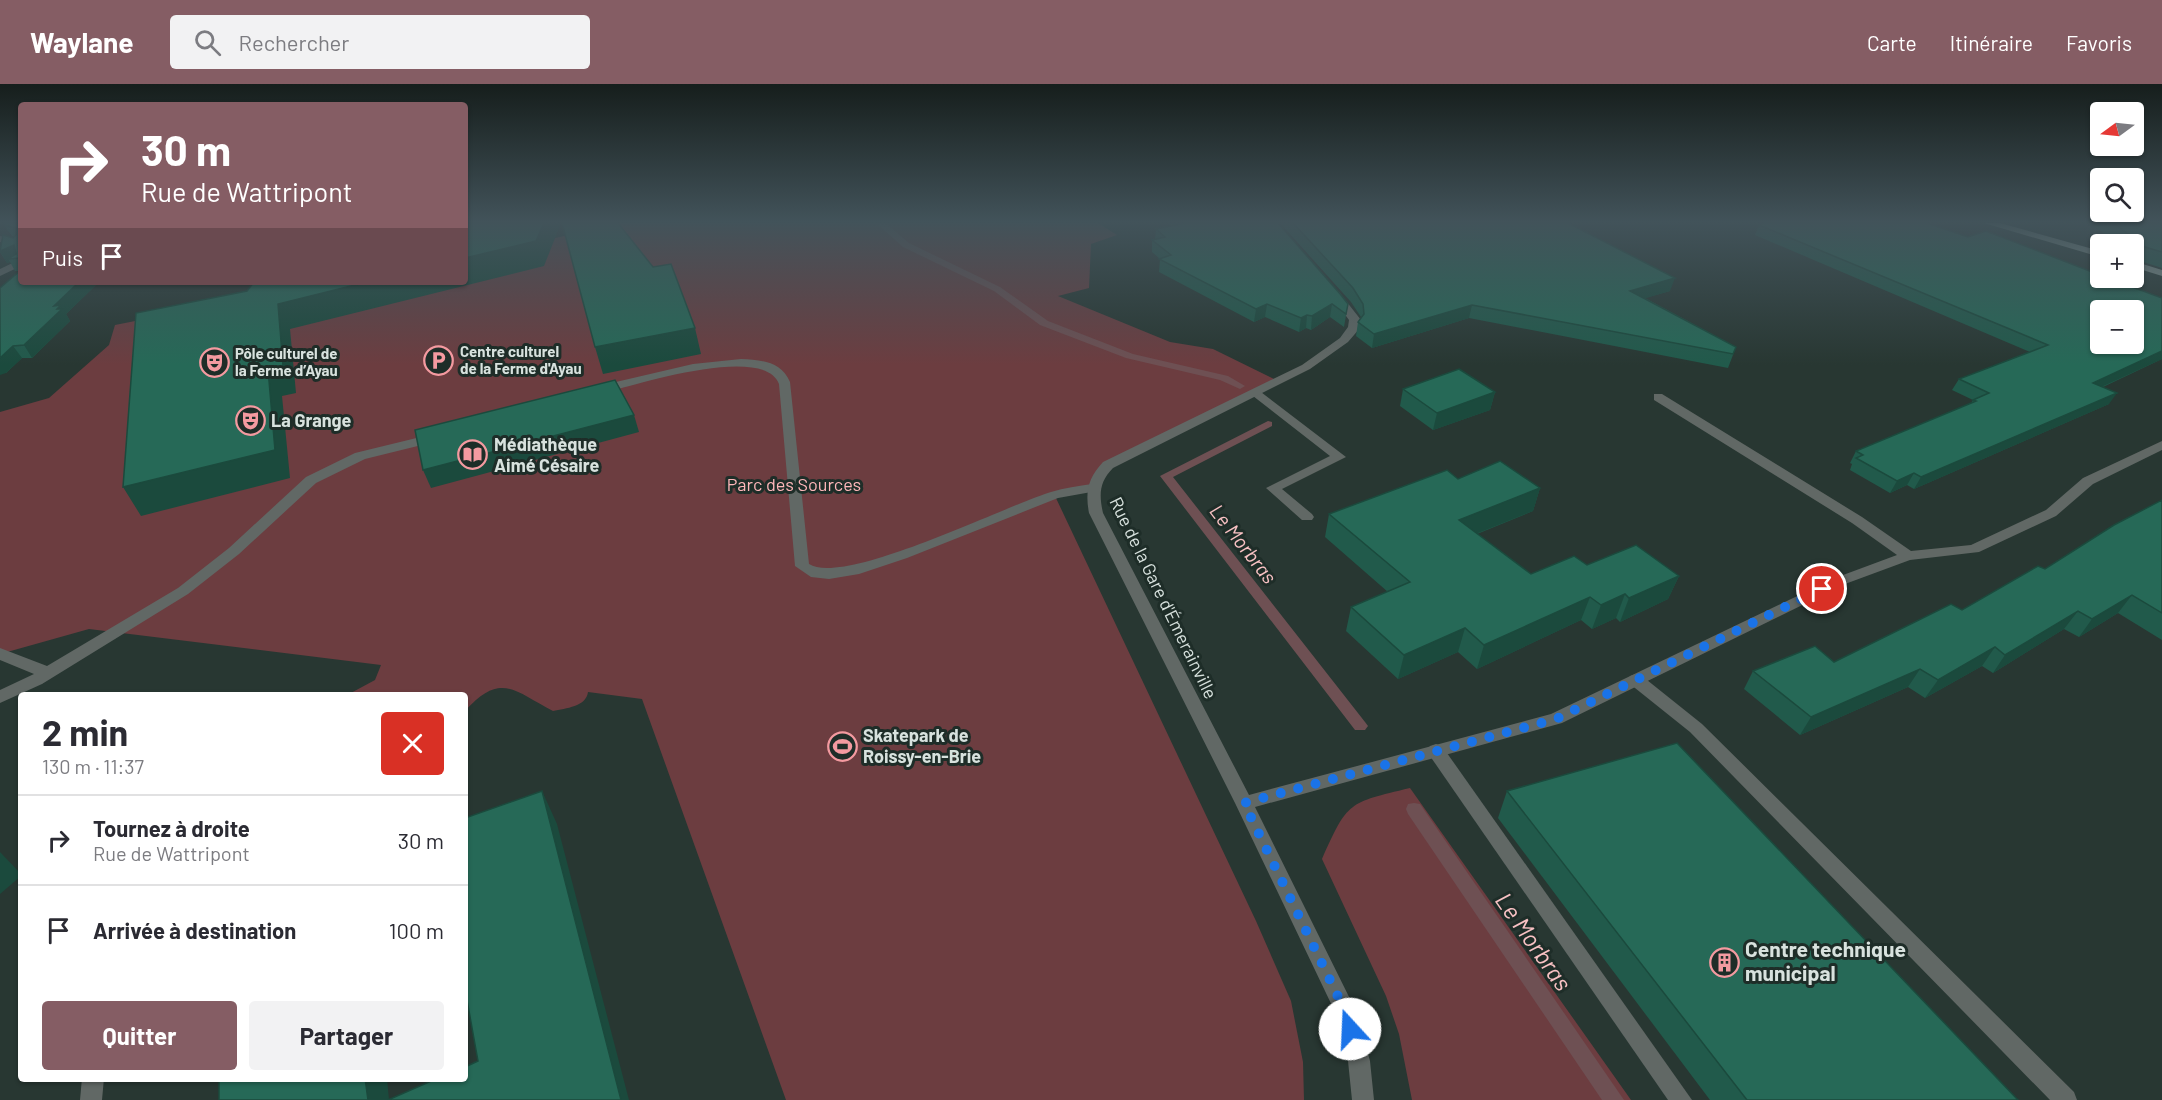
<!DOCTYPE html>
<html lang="fr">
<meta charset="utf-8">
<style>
:root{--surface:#fff;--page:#f2f2f3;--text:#2b2b33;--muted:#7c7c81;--line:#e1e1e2;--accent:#855d64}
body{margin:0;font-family:Barlow,sans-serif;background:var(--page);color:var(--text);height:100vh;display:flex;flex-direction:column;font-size:22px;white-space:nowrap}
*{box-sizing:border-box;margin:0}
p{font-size:20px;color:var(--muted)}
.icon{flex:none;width:33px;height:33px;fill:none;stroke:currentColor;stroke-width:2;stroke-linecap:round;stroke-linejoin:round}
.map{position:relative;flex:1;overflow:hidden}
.drawer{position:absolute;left:18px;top:608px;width:450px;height:390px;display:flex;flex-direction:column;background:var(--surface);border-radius:6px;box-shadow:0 2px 4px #0004}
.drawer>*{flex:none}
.hud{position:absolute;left:18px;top:18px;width:450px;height:183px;border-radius:6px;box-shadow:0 2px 4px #0004;background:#855d64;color:#fff;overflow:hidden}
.needle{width:39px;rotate:255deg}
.buttons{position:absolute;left:2090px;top:18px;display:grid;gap:12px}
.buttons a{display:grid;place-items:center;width:54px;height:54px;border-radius:6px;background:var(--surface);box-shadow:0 2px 4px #0004;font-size:30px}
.pin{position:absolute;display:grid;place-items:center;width:51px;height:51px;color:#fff;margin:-26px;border:3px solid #fff;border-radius:50%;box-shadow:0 2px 6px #0007}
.me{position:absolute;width:66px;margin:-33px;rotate:340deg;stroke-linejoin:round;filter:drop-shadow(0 0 4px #0008)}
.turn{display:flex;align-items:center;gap:21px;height:126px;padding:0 24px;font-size:27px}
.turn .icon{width:78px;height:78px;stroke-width:2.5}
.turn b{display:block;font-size:42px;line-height:51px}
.then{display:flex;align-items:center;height:57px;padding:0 24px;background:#0003;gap:12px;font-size:22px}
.round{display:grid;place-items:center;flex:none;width:63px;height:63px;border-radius:6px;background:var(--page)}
.summary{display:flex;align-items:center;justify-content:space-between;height:102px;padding:0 24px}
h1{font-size:36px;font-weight:700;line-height:45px}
.cta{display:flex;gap:12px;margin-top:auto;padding:12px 24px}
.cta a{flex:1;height:69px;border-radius:6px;background:var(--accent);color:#fff;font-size:24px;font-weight:700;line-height:69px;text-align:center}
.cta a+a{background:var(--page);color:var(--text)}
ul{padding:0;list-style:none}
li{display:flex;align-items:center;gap:18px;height:90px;padding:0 24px;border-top:2px solid var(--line)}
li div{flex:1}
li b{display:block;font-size:22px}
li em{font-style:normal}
header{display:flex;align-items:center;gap:36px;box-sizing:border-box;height:84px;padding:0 30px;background:var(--accent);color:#fff}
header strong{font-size:28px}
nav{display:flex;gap:33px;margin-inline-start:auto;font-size:21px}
.search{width:420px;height:54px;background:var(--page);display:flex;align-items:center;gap:15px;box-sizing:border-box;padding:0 21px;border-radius:6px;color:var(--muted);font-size:22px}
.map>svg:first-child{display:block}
.green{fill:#6c3d40}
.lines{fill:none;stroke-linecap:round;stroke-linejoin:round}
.stream{fill:#6e5053;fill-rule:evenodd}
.lane{fill:#616865;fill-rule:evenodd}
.street{fill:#616865;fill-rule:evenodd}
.primary{fill:#8c9c96;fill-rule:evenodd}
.wall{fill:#215a4b}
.shaded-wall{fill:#1b4a3d}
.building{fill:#266957;stroke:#1b4a3d;stroke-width:1.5;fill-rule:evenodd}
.route{stroke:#1a73e8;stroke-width:10;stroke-dasharray:0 18}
.labels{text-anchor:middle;stroke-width:6;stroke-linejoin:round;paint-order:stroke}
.far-poi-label{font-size:15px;font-weight:bold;fill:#d8e2de;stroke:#1e2d28;text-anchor:start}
.poi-label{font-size:18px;font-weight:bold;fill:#d8e2de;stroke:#1e2d28;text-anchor:start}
.park-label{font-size:18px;fill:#ffb7ba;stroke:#1e2d28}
.street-label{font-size:18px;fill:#d8e2de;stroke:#1e2d28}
.water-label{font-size:20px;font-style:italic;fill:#f9c2c4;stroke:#1e2d28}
.near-poi-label{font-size:21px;font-weight:bold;fill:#d8e2de;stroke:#1e2d28;text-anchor:start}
.near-water-label{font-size:24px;font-style:italic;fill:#f9c2c4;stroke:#1e2d28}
</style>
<header>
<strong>Waylane</strong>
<div class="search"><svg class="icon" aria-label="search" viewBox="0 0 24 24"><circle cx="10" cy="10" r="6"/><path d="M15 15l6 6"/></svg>Rechercher</div>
<nav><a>Carte</a><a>Itinéraire</a><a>Favoris</a></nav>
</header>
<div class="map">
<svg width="2162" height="1016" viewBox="0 0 2162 1016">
<rect width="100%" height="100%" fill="#283732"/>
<!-- green -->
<g class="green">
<path d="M581 139H1098L1117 151 1091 160 1089 204 1058 212 1170 258 1213 265 1280 298 1108 381 1092 404 1055 412 1256 837 1291 917 1303 978 1304 1016H786L642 615 588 608C586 623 566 624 553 627 514 607 501 587 465 627V610H349L375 596 381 581 89 545 0 570V328L49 314 109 261 115 241 331 198H465V176L568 151Z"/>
<path d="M1410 704 1631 1016H1412L1399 950 1386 912 1322 775C1348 717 1348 719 1410 704Z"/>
</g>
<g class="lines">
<!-- stream -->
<g class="stream">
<polygon points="876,139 885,139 909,159 1000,203 1048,237 1133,270 1228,292 1245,302 1240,305 1220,296 1126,274 1040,241 994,207 903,163"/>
<polygon points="1268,337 1272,338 1272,342 1173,393 1365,638 1368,642 1365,646 1355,646 1160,392"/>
<polygon points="1414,719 1420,720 1624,1016 1602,1016 1408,730 1406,725 1408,720"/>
</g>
<!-- lane -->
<g class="lane">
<path d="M741 275C761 276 781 277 790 298L809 480C844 503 1007 421 1051 408 1064 404 1079 402 1092 400L1099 404 1097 407 1058 414 907 474 859 490 829 495 811 493 795 482 779 300C765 261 645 298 614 306L615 311 609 315 605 314 601 304 603 301 693 280Z"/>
<polygon points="1257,305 1346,373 1282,405 1312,430 1314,433 1312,436 1302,436 1266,404 1330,372 1253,312 1253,306"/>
<polygon points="437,349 442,350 443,353 442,356 365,375 316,399 239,470 188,510 42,600 0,619 0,606 34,590 0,576 0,564 47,582 178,504 229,464 306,393 355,369"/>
<polygon points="1636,590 1642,592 1702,640 2074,1008 2077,1016 2050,1016 1690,648 1630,600 1628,596 1630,592"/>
<polygon points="1436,660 1442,662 1692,1016 1668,1016 1430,672 1427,667 1430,662"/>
<polygon points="82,994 104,994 102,1016 80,1016"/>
</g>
<!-- street -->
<g class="street">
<polygon points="0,152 21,157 21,163 0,158"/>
<polygon points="21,175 21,182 0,192 0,185"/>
<path d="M1335 207 1339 208 1361 236 1360 244 1348 258 1310 285 1113 384C1099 398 1099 411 1103 429L1249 711 1551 630 1835 494 1897 471 1852 439 1654 316V310H1662L1862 433 1911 467 1971 461 2046 426 2083 394 2162 357V366L2093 400 2056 432 1979 468 1910 476 1845 500 1562 639 1255 723 1357 929 1370 977 1374 1016H1352L1348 977 1336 930 1235 719 1089 429C1085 408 1088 394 1103 378L1302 281 1340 254 1348 243 1349 236 1330 210Z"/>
</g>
<!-- primary -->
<g class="primary">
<polygon points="1984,139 2000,139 2100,167 2100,173"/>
<polygon points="2133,177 2162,186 2162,192 2133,183"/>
</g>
</g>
<!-- wall -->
<g class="wall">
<polygon points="21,139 21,198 99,198 66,230 70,237 32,274 22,274 6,289 20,187 15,187 10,178 7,179 0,168 0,165 14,153 12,152 4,141"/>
<polygon points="1168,139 1278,139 1348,220 1344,243 1330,233 1311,246 1306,244 1299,248 1265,233 1254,238 1159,188 1160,175 1152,168 1152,156 1155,155 1156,145 1172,142"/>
<polygon points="1280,139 1568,139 1670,207 1645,214 1736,263 1728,284 1469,234 1372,264 1356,252 1358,238 1361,233 1351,218"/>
<polygon points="2090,139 2162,139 2162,184 2137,176 2133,173 2133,160 2118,160"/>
<polygon points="1759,141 1968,153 2162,214 2162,275 2103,303 2109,320 1914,405 1907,401 1890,409 1850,386 1852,380 1850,379 1856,367 1971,319 1973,316 1952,306 1959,295 2030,268 1755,151"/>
<polygon points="1403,305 1495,308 1490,326 1433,346 1400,322"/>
<polygon points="1458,395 1540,404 1533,427 1477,450 1531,490 1587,481 1679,492 1668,515 1620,538 1616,534 1592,545 1581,536 1477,585 1458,568 1398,595 1346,547 1351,523 1388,508 1325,453 1329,430"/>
<polygon points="2162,416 2162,556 2118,529 2079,553 2064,545 1993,589 1982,582 1925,614 1908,603 1800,651 1744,605 1753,587 1834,578 1962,526 2045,485"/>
<polygon points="1507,707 2018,1016 1710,1016 1498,734"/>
</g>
<!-- shaded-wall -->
<g class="shaded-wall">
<polygon points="544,139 561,139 544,182 290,245 296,309 282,312 290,394 141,432 123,403 268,285 278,220 367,198 465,198 465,174"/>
<polygon points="14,161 21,172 8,175 10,178 7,179 0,167"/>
<polygon points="1675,194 1670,207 1626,220 1630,207"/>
<polygon points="79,198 99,198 66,230 70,237 32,274 24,261 54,222"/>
<polygon points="1267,220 1265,233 1254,238 1256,225"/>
<polygon points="1332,220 1330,233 1311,246 1312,232"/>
<polygon points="1472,221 1469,234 1372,264 1374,250"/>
<polygon points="1307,231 1306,244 1299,248 1301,234"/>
<polygon points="695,244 701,270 603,290 595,263"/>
<polygon points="13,262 22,274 6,289 0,291 0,274"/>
<polygon points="2162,267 2162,275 2086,310 2093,299"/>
<polygon points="1495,308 1490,326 1433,346 1437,329"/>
<polygon points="2117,309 2109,320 1914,405 1921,393"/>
<polygon points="634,331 639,348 431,404 423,386"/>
<polygon points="1914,389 1907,401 1890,409 1897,397"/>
<polygon points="1540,404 1533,427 1453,459 1459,436"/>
<polygon points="1679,492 1668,515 1620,538 1629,514"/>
<polygon points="1625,510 1616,534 1592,545 1601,521"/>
<polygon points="2132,511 2118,529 2079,553 2092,535"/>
<polygon points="1590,513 1581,536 1477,585 1484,561"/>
<polygon points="2078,527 2064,545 1993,589 2005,571"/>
<polygon points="1465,544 1458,568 1398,595 1404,571"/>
<polygon points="1995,563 1982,582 1925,614 1938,596"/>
<polygon points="1920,585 1908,603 1800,651 1811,633"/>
<polygon points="542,707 557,740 629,1016 621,1016"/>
<polygon points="0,768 21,790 21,792 0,810"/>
<polygon points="365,994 387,994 389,1016 368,1016"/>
</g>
<!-- building -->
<g class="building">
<polygon points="5,139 21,139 21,174 8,175 16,170 14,161 0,167 3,151 13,154 16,151 16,144 4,141"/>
<polygon points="465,139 544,139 536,157 465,174"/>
<polygon points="562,139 618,139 653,183 671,180 695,244 595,263"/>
<polygon points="1185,139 1278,139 1341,211 1348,220 1346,230 1332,220 1312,232 1307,231 1301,234 1267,220 1256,225 1159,175 1171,171 1152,156 1165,153 1156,145"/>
<polygon points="1293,139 1568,139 1675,194 1630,207 1736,263 1733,270 1472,221 1374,250 1358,238 1364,230 1363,220 1353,204"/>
<path d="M1765 139H1927L1968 153 1986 147 2100 191V194H2108L2162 214V267L2093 299 2117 309 1921 393 1914 389 1897 397 1856 374 1863 371 1856 367 1976 317 1973 316 1989 309 1959 295 2048 261 1759 141ZM2100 226H2133V260H2100Z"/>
<polygon points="2114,139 2162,139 2162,168 2145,163"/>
<polygon points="21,186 21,198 79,198 54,222 61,221 57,225 62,225 24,261 13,262 0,274 0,204"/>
<polygon points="254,198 367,198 278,220 283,282 268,285 275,366 123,403 136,229 247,207"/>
<polygon points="1459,285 1495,308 1437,329 1403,305"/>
<polygon points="615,296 634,331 423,386 415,346"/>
<polygon points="1500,377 1540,404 1459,436 1531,490 1574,472 1587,481 1636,461 1679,492 1629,514 1625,510 1601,521 1590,513 1484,561 1465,544 1404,571 1351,523 1410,498 1329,430 1447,386 1458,395"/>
<polygon points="2162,416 2162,529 2132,511 2092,535 2078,527 2005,571 1995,563 1938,596 1920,585 1811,633 1753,587 1815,562 1834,578 1951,520 1962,526 2038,482 2045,485 2114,441"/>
<polygon points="1677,659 2018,1016 1747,1016 1507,707"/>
<polygon points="542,707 621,1016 388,1016 438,994 465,994 465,983 478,977 465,905 465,734"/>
<polygon points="219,994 365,994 368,1016 219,1016"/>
</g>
<!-- sky -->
<linearGradient id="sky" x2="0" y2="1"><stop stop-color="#161e1c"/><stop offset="0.49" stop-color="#42535a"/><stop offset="1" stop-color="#42535a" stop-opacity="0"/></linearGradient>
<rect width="2162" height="281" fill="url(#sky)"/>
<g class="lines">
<!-- route -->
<polyline class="route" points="1350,945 1346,929 1244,719 1556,635 1822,505"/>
</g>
<!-- icons -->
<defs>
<symbol id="parking-ring" viewBox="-11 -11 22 22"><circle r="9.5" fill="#1e2d28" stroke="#f49aa0" stroke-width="1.5"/><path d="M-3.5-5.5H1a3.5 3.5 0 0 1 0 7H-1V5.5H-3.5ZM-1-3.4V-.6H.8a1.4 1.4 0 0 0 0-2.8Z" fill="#f49aa0"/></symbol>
<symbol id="theatre-ring" viewBox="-11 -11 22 22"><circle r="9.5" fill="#1e2d28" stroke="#f49aa0" stroke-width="1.5"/><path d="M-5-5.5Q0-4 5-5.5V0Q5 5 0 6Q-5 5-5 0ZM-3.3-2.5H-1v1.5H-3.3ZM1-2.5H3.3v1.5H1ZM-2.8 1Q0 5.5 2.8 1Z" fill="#f49aa0"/></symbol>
<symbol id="library-ring" viewBox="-11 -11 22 22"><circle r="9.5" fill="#1e2d28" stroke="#f49aa0" stroke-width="1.5"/><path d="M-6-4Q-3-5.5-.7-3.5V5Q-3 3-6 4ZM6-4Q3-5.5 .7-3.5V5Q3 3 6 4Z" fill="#f49aa0"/></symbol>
<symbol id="stadium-ring" viewBox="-11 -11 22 22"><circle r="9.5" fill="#1e2d28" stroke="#f49aa0" stroke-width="1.5"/><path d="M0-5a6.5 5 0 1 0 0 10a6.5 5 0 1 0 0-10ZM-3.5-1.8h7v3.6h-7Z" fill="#f49aa0"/></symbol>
<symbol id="building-ring" viewBox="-11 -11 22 22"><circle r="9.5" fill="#1e2d28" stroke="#f49aa0" stroke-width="1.5"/><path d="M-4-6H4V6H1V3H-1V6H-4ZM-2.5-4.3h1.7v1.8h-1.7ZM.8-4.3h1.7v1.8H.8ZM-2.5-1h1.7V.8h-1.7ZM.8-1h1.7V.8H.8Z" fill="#f49aa0"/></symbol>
</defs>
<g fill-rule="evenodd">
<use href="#parking-ring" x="422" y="260" width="33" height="33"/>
<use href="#theatre-ring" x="198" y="262" width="33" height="33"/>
<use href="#theatre-ring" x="234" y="320" width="33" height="33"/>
<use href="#library-ring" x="456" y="354" width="33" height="33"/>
<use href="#stadium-ring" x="826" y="646" width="33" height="33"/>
<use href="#building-ring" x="1708" y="862" width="33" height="33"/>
</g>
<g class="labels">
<!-- far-poi labels -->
<g class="far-poi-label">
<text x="460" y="273">Centre culturel<tspan x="460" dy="17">de la Ferme d'Ayau</tspan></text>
<text x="235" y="275">Pôle culturel de<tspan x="235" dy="17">la Ferme d’Ayau</tspan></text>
</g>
<!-- poi labels -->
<g class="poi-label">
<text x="271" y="343">La Grange</text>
<text x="494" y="367">Médiathèque<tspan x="494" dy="21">Aimé Césaire</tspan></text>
<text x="863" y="658">Skatepark de<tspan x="863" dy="21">Roissy-en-Brie</tspan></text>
</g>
<!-- park labels -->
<g class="park-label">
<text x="794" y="407">Parc des Sources</text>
</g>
<!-- street labels -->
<g class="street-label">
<text transform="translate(1163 514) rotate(64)" y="6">Rue de la Gare d'Émerainville</text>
</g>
<!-- water labels -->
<g class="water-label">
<text transform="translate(1243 460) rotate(52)" y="7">Le Morbras</text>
</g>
<!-- near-poi labels -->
<g class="near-poi-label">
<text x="1745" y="873">Centre technique<tspan x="1745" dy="24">municipal</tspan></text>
</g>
<!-- near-water labels -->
<g class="near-water-label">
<text transform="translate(1533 858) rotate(55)" y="8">Le Morbras</text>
</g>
</g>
</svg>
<div class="buttons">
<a><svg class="needle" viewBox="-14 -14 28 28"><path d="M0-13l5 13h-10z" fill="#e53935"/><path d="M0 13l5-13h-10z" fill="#7c7c81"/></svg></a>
<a><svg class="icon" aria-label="search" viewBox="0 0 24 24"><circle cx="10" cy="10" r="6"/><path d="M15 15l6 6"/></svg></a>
<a>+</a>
<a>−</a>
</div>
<div class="pin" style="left:1822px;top:505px;background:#d93025"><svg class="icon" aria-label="arrive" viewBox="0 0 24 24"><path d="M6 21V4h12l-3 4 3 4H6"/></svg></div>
<svg class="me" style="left:1350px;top:945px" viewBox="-20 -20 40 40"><circle r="19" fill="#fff"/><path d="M0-13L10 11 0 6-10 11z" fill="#1a73e8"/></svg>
<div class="hud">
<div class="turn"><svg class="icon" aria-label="right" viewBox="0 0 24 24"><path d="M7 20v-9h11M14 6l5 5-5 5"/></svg><div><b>30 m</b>Rue de Wattripont</div></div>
<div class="then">Puis<svg class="icon" aria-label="arrive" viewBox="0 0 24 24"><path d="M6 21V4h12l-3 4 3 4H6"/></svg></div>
</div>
<section class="drawer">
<div class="summary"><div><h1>2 min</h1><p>130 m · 11:37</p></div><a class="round" style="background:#d93025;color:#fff"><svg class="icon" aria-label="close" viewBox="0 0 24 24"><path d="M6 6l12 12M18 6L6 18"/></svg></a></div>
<ul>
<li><svg class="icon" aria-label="right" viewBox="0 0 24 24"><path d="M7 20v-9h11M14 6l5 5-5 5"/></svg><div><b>Tournez à droite</b><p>Rue de Wattripont</p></div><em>30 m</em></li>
<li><svg class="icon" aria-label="arrive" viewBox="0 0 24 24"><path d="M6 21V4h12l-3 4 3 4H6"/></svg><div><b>Arrivée à destination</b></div><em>100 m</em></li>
</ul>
<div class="cta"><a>Quitter</a><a>Partager</a></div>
</section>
</div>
